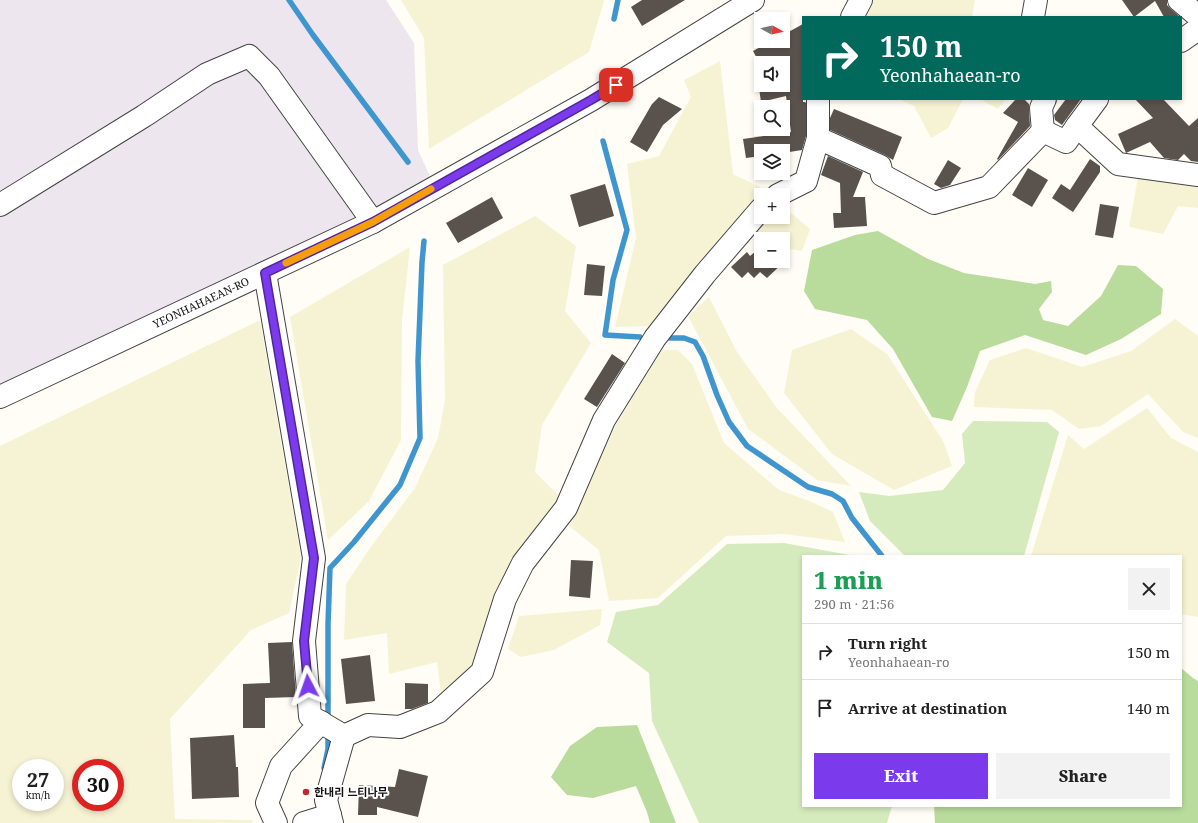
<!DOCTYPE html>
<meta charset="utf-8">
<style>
:root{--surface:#fff;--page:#f2f2f2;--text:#222;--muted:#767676;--line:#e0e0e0;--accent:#7c3aed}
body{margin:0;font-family:"Noto Serif","Noto Sans KR",serif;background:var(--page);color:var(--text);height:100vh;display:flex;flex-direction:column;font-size:15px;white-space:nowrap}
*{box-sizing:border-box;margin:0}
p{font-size:13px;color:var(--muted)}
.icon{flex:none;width:22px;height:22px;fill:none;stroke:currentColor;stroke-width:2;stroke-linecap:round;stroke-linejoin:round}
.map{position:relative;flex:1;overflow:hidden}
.sheet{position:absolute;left:802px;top:555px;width:380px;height:252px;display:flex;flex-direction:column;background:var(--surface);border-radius:0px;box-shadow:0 2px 6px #0003}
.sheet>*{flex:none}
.guide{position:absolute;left:802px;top:16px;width:380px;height:84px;border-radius:0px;box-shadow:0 2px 6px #0003;background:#00695c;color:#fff;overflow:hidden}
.needle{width:26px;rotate:98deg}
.controls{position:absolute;left:754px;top:12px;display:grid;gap:8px}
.controls a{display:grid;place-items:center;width:36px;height:36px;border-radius:0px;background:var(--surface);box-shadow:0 2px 6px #0003;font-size:20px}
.speed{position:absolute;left:12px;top:759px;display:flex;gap:8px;font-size:20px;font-weight:700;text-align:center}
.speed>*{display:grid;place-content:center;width:52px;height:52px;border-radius:50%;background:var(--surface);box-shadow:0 2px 6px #0003;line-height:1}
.speed small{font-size:10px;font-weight:400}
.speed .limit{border:6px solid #d22;background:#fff;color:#111}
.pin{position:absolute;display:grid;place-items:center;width:34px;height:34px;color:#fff;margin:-17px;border-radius:8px;box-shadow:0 2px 6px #0006}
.me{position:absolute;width:44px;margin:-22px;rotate:356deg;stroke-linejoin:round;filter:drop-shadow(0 0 3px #0008)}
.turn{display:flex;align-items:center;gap:14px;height:84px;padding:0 12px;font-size:18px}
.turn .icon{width:52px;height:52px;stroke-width:2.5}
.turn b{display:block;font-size:28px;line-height:34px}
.round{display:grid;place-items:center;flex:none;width:42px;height:42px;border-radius:0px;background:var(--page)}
.headline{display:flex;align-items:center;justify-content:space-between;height:68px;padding:0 12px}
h1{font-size:24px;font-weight:800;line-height:30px;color:#1e9e55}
.button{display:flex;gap:8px;margin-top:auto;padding:8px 12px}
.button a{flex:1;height:46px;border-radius:0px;background:var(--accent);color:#fff;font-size:16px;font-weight:800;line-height:46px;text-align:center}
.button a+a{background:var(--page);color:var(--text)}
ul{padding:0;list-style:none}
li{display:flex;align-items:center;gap:12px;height:56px;padding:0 12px;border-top:1px solid var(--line)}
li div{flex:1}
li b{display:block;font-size:15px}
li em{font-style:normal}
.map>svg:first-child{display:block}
.industrial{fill:#eee6ef}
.farmland{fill:#f6f3d4;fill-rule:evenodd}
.green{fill:#d5ebbd}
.forest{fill:#b9dc9c}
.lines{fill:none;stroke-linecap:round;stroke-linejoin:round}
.stream{stroke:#3f96cf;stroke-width:5.5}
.building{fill:#5a524d}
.minor-casing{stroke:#444;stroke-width:24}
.minor{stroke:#fff;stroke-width:22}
.route-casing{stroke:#51269a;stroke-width:10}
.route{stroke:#7c3aed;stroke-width:7}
.slow{stroke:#f59e0b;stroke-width:7}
.poi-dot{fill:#c4262e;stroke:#fff;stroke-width:1.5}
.labels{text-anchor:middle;stroke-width:4;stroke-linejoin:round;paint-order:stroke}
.street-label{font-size:11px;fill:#111;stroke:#fff}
.poi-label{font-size:11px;font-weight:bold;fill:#111;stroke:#fff;text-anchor:start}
</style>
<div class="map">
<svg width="1198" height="823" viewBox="0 0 1198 823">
<rect width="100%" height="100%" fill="#fffdf5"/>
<!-- industrial -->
<polygon class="industrial" points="0,0 386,0 414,43 418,150 435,187 0,397"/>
<!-- farmland -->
<g class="farmland">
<polygon points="401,0 604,0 604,1 589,52 429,149 424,38"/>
<polygon points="872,0 975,0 972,17 864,17"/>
<polygon points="720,61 733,174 764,189 652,326 615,327 636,238 627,164 659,156 691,97 684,80"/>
<polygon points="899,99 963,99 948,128 931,138 914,106"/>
<polygon points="980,99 1006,99 998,109"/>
<polygon points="1138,177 1198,183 1198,208 1178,206 1163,234 1129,227"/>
<polygon points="783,206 810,229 802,251 783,248 783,239 761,240 753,234 768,217 783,217"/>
<polygon points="535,216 576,246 565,311 591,343 542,425 535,472 560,497 499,586 472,666 441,694 437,662 389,674 387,633 344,640 346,584 370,548 415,488 438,438 445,400 443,265"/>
<polygon points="410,247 402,320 401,440 369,501 328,540 290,317"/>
<polygon points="709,297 737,352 777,408 851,486 817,480 748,429 688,316"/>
<polygon points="1175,319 1198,336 1198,438 1183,432 1148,394 1101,426 1079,429 1052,410 974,407 975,392 990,360 1026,348 1082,367 1131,351"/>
<path d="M260 320 301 557 289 613 251 630 170 719 175 819 252 820 253 823H0V446ZM21 768H55V802H21ZM81 768H115V802H81Z"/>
<polygon points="851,329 887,354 943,441 952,466 894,490 832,454 784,393 792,350"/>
<polygon points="662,350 678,350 692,364 724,443 779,490 812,502 833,512 845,542 784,534 726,536 658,598 609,601 599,550 569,526 617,423"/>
<polygon points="1147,408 1171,438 1198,452 1198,617 1181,614 1181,556 1031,556 1068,435 1084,449"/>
<polygon points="602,609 600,625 554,650 521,657 508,649 519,616"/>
</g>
<!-- green -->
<g class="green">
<polygon points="973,421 1047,422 1059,432 1024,556 905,556 870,521 859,492 889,496 943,490 965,463 962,434"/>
<polygon points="784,543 855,556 803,556 803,806 892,806 887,823 699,823 652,721 649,673 607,642 616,612 658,605 727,544"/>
</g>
<!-- forest -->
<g class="forest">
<polygon points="878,231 928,259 964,273 1035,284 1051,281 1052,292 1039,309 1043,320 1068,326 1101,296 1118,265 1136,266 1163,289 1161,314 1121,339 1086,355 1025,335 980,351 967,387 952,421 932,417 893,349 867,320 815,309 804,291 812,250 855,235"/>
<polygon points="1181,668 1193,678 1198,681 1198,823 935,823 934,806 1181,806"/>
<polygon points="637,725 676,823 650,823 647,812 636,786 593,798 567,795 551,777 570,746 597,727"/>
</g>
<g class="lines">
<!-- stream -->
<g class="stream">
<polyline points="289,0 313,35 408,162"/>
<polyline points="614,19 618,0"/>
<polyline points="603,141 627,230 613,280 605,335 640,337"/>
<polyline points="670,338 684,338 695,342 703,356 717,395 729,422 747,446 808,487 832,494 843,501 852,518 882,556"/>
<polyline points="328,720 328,624 330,568 354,542 400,485 420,438 418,361 422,262 424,241"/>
<polyline points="324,768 328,749 328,733"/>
</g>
</g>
<!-- building -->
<g class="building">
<polygon points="642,0 685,0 642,26 631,7"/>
<polygon points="1122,0 1167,0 1167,5 1171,9 1180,17 1164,17 1155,1 1134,17"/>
<polygon points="803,24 803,102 805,102 806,103 806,136 802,150 783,153 783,151 761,151 761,156 746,158 743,139 791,132 786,96 761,102 759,88 771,85 783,85 783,63 761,63 761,66 753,51 771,41 783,41 783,35"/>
<polygon points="659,97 682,109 663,125 647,152 630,142 652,104"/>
<polygon points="1016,99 1024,99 1029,104 1029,109 1030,126 998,160 997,159 1018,122 1003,113"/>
<polygon points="1066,99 1081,99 1062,125 1055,120 1054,115"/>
<polygon points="1135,99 1163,99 1189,126 1198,118 1198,162 1191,161 1184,154 1178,160 1164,158 1150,142 1126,153 1118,134 1153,118"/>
<polygon points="834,109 902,137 893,160 885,155 830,130 830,118"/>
<polygon points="828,156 863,172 853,197 865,197 867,226 834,228 833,213 841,213 840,183 821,175"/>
<polygon points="1090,159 1100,166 1100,172 1073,212 1052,198 1061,184 1070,190"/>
<polygon points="948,160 961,168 950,185 941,188 934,184"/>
<polygon points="1028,168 1048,180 1032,207 1012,195"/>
<polygon points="605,184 614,216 579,227 570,195"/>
<polygon points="492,197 503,218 458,243 446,223"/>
<polygon points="1100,204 1119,207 1113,238 1095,235"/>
<polygon points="761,247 761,261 785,261 767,278 760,272 754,278 748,272 742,278 731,267 747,252 750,256"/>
<polygon points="587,264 605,266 602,296 584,295"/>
<polygon points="612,354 625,363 597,407 584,399"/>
<polygon points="571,560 593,561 590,598 569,596"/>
<polygon points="292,642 296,697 265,698 265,728 243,728 243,684 270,683 268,643"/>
<polygon points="370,655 375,701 346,704 341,659"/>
<polygon points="405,683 428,684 428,703 412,709 405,709"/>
<polygon points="234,735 236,767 238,767 239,797 192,799 190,738"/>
<polygon points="399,769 428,776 418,817 377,807 377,815 358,815 359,785 395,787"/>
</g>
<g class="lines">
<defs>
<g id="minor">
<polyline points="1179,0 1198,16"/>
<polyline points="852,17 861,0"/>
<polyline points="1033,17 1036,0"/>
<polyline points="1181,41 1198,29"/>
<polyline points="818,99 818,138 880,166 882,175 934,203 989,187 1043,131 1066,142 1077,126 1118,164 1198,175"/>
<polyline points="1077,126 1097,99"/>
<polyline points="1043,131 1041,108 1045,99"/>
<polyline points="778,195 806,181 818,138"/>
<polyline points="0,205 144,116 207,74 249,56 269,76 373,222"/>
<polyline points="265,273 314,558 304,641 310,716 344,736"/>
<path id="s1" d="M0 397 373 222 591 100 753 0"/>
<polyline points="344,736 368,725 400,727 438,712 482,672 505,599 523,563 566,508 604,420 655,338 705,274 761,209"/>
<polyline points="276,823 267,803 281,766 321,722"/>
<polyline points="304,823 330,815"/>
<polyline points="332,823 326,800 344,736"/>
</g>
</defs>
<!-- minor casing -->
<use href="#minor" class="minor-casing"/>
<!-- minor -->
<use href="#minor" class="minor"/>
</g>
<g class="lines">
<defs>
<polyline id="route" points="308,686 304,641 314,558 265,273 373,222 591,100 616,85"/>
</defs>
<!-- route casing -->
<use href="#route" class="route-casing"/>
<!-- route -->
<use href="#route" class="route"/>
<!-- slow -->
<polyline class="slow" points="286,263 373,222 431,189"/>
</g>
<!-- markers -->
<circle class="poi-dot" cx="306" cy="792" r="4"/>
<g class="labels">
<!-- street labels -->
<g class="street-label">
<text dy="4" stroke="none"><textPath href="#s1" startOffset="222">YEONHAHAEAN-RO</textPath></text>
</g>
<!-- poi labels -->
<g class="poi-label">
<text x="314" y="796">한내리 느티나무</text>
</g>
</g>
</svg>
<div class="controls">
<a><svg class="needle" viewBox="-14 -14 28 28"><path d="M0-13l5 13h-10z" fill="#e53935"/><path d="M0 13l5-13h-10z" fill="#767676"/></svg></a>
<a><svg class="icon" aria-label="sound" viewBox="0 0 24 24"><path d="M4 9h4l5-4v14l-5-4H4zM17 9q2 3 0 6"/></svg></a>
<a><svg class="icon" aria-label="search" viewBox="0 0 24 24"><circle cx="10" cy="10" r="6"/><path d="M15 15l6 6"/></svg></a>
<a><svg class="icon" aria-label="layers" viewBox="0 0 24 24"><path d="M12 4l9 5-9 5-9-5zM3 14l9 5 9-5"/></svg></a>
<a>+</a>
<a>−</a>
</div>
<div class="speed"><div>27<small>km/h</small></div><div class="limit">30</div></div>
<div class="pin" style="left:616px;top:85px;background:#d93025"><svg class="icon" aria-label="arrive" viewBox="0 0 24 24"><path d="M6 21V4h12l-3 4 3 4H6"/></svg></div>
<svg class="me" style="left:308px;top:686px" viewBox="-20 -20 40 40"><path d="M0-17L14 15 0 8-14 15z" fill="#7c3aed" stroke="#fff" stroke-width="4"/></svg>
<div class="guide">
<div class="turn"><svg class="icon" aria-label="right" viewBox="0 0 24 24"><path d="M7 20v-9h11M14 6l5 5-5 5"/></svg><div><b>150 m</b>Yeonhahaean-ro</div></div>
</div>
<section class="sheet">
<div class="headline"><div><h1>1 min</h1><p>290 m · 21:56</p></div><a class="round"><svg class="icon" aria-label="close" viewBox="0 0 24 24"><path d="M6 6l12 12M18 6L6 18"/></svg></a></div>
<ul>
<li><svg class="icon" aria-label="right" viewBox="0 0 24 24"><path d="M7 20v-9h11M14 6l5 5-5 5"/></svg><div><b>Turn right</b><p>Yeonhahaean-ro</p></div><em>150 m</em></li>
<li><svg class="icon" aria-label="arrive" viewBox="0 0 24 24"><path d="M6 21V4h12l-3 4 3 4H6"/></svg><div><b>Arrive at destination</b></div><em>140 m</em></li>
</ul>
<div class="button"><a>Exit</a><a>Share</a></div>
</section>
</div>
